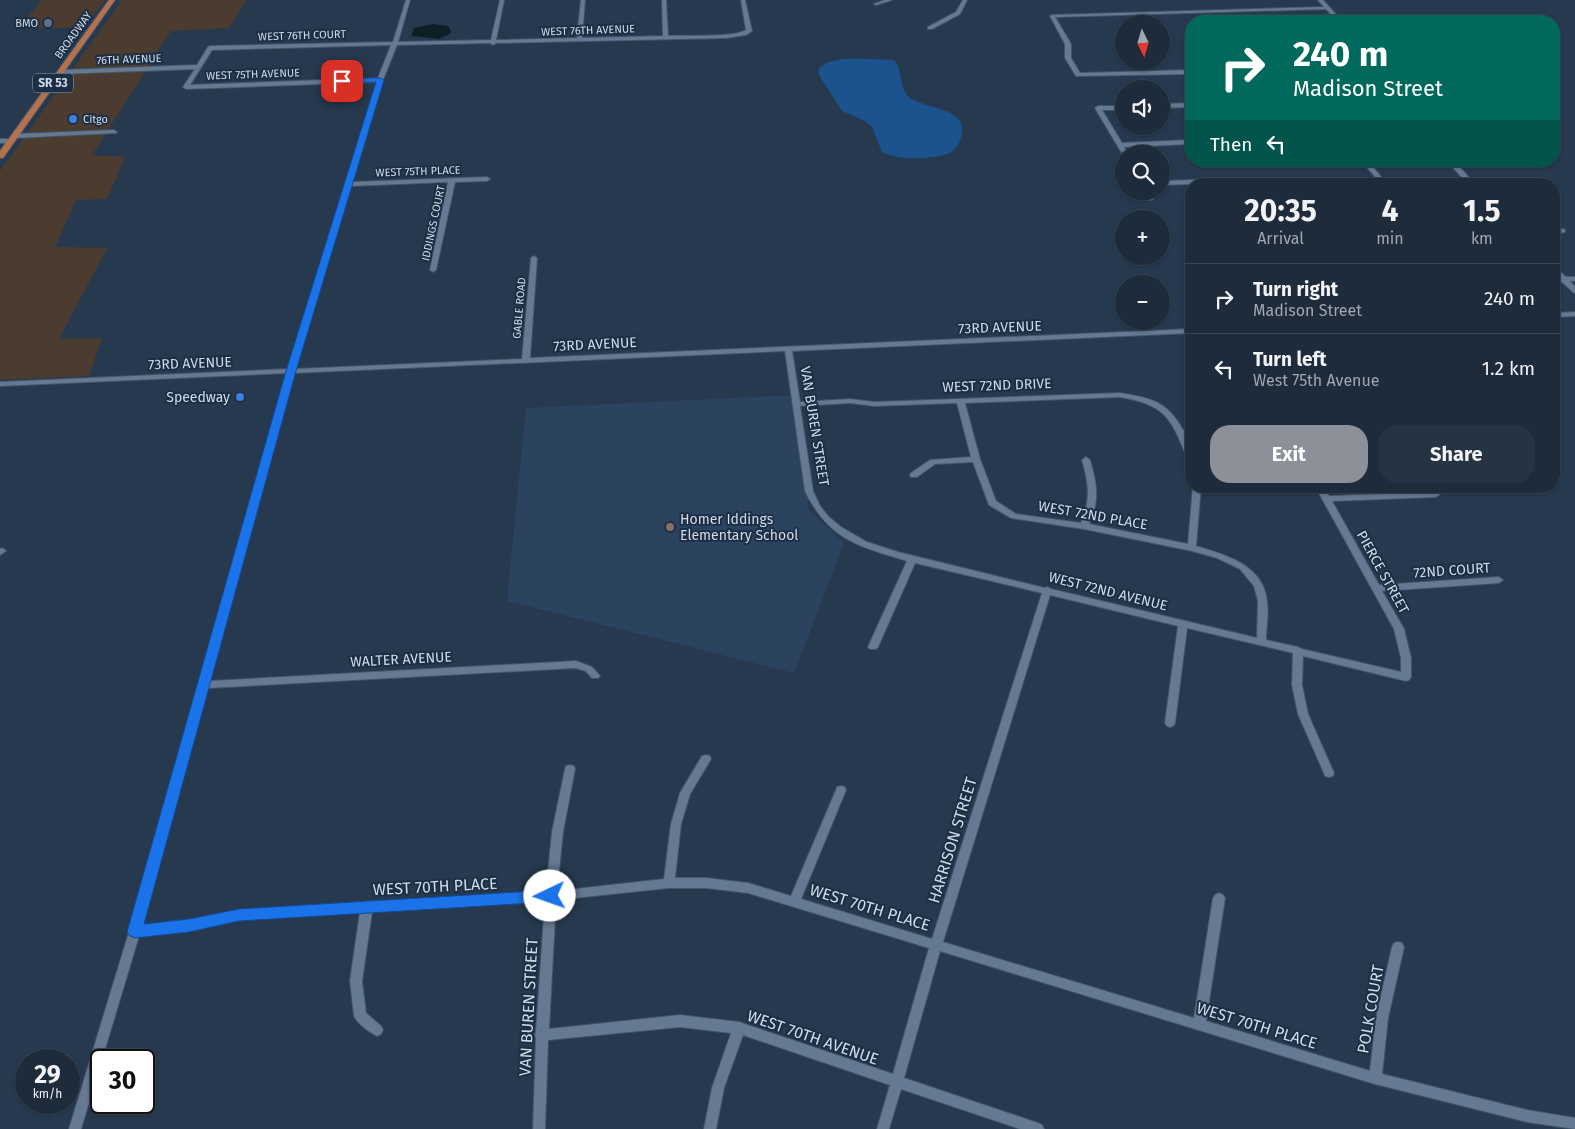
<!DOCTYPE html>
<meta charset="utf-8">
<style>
:root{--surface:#1d2b3b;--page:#253342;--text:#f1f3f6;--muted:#a0a7af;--line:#3b4755;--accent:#8c9099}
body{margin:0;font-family:"Fira Sans",sans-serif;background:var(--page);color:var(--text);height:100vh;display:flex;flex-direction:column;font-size:19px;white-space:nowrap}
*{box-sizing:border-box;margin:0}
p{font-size:16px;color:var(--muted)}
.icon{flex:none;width:28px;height:28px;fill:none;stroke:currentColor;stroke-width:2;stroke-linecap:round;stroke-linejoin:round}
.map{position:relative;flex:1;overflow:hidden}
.drawer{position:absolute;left:1185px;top:178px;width:375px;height:315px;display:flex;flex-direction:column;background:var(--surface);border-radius:20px;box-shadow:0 1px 4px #0004,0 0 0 1px var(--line)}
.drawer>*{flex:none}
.top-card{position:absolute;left:1185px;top:15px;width:375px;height:152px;border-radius:20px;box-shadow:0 1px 4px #0004,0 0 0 1px var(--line);background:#00695c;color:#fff;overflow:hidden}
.needle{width:32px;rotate:175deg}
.fabs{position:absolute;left:1115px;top:15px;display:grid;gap:10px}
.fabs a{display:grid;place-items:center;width:55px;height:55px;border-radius:50%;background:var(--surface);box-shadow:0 1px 4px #0004,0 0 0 1px var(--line);font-size:25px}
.speed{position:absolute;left:15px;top:1049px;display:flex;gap:10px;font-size:25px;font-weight:700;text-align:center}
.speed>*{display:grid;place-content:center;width:65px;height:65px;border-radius:50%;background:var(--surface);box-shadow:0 1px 4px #0004,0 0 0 1px var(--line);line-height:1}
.speed small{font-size:12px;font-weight:400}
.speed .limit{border:2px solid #111;border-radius:8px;background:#fff;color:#111}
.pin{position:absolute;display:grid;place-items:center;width:42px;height:42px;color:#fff;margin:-21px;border-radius:10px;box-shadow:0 2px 8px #0006}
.me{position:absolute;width:55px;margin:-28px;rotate:267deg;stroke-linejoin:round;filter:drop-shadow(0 0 4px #0008)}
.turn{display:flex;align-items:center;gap:18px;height:105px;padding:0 25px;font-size:22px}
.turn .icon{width:65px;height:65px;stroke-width:2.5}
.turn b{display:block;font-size:35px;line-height:42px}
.then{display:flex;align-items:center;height:48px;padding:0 25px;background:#0003;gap:10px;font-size:19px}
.eta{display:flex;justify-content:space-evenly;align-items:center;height:85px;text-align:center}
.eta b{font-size:30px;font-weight:700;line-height:35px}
.cta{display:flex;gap:10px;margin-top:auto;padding:10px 25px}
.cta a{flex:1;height:58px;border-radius:20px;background:var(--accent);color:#fff;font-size:20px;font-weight:700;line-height:58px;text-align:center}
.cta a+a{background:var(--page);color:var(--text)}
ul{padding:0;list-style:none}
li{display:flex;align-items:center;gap:15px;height:70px;padding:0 25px;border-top:1px solid var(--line)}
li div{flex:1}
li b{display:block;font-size:19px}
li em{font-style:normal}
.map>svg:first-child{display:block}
.commercial{fill:#4b3c2f}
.built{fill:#2c435f}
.green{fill:#1c528d}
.water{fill:#0d1f22}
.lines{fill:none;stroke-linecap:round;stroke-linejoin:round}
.minor-casing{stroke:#455467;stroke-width:2}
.major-casing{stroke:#455467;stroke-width:2}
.minor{fill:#657992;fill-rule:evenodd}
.major{fill:#b5714c;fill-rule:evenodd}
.route{fill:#1a73e8;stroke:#114b97}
.service-dot{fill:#5c6f8a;stroke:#1d2f44;stroke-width:2}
.shop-dot{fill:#3f7fe0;stroke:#1d2f44;stroke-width:2}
.education-dot{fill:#8d6e63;stroke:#1d2f44;stroke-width:2}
.labels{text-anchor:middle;stroke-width:4;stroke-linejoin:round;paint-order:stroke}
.far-poi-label{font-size:11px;fill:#d0dbe9;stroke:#1d2f44;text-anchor:end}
.far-street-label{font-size:11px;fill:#d0dbe9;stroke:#1d2f44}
.shield{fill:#1d2f44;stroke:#9aa7b8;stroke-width:1}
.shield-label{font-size:12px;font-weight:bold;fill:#d0dbe9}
.street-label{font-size:14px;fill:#d0dbe9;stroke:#1d2f44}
.poi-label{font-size:14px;fill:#d0dbe9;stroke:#1d2f44;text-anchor:end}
.near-street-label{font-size:16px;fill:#d0dbe9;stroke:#1d2f44}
</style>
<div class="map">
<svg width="1575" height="1129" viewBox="0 0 1575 1129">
<rect width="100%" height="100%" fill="#27394f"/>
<!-- commercial -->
<g class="commercial">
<polygon points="42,0 105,0 85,27 18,29"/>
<polygon points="122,0 246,0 229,28 171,31 147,68 72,70"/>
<polygon points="146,70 92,155 125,157 107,199 76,200 55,247 107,248 59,339 102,338 89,376 0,380 0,171 70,73"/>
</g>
<!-- built -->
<polygon class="built" points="796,395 809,510 844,543 794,673 507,601 526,408"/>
<!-- green -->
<path class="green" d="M872 59 894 60C903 70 899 85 907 95 921 111 979 105 958 145 954 152 946 155 939 156 921 159 899 160 882 152L872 127 865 121 842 111 819 75V68C832 56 856 59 872 59Z"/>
<!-- water -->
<polygon class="water" points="433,24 448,26 451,31 450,34 439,39 411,36 414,28"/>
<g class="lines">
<defs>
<g id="minor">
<path d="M406 0H410L398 42 491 40 500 0H504L496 40 577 38 581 0H585L582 38 663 36 662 0H666L668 36C685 35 733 38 746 30L741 0H745L752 31 746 35 726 38 496 43 493 45 490 43 397 45 383 80 352 182 487 177 490 179 487 181 455 182 436 270 433 272 430 270 448 182 351 186 295 369 522 359 531 258 534 256 537 258 530 358 1191 329V333L792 351 800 402 850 399 874 402 1120 393C1151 398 1167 401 1183 430H1191V434L1185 435 1191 449V460L1187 458C1171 417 1165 405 1120 397L965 403 980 459 996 501 1016 514 1081 523C1091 499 1089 484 1082 460L1086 457 1090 460C1097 485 1100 499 1089 524L1188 544 1193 486H1201L1196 546C1226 555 1264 565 1267 602 1269 614 1266 628 1266 640L1298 647 1302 649 1401 672V658L1394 629 1315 486H1323L1329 496 1439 492 1440 494 1436 497 1332 501 1379 585 1499 577 1503 580 1499 583 1382 591 1404 629 1411 658V677L1409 680 1406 681 1303 656 1302 685 1308 714 1334 773 1333 776 1329 777 1325 776 1324 773 1298 714 1292 685 1293 653 1187 628 1175 723 1173 726 1170 727 1167 726 1165 723 1178 626 1050 595 943 942 1194 1018 1213 898 1215 895 1219 893 1223 895 1225 898 1206 1021 1370 1071 1376 1018 1392 947 1394 943 1398 942 1402 943 1404 947 1388 1018 1382 1074 1527 1110 1575 1118V1129L1527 1122 1375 1084 940 951 904 1078 1038 1123 1042 1125 1044 1129H1020L901 1089 889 1129H877L890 1085 743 1035 724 1088 716 1129H704L712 1088 731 1033 680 1027 548 1040 545 1129H533L536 1038 535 1035 536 1032 545 901 372 912 362 981 366 1013 381 1026 383 1030 381 1034 377 1036C369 1032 358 1024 354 1016L350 981 360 912 239 920 189 931 139 936 81 1129H69L129 932 287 373 0 386V382L288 369 377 82 186 89 183 87 195 69 61 74 58 72 61 70 197 65 208 47 210 46 393 42ZM391 45 378 78 190 85 212 50ZM785 351 805 491C829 540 858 546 907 561L868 647 870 649H876L878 647 915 563 1042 593 932 939 801 899 846 790 845 787 841 786 837 787 836 790 791 896 748 883 706 878H675L681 824 690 794 711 759 710 756 706 755 702 756 680 793 671 824 664 879 557 891 563 832 575 769 574 766 570 765 566 766 565 769 552 832 546 892 370 902 367 901 363 903 239 910 189 921 142 926 208 688 575 668 586 671 592 678H598L600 676 592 667 576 661 210 681 294 373ZM850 403 874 406 957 403 971 457 930 460 911 473 910 475 911 477H917L935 464 973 462 989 505 1011 518 1084 529 1192 551 1217 558 1240 569 1254 586 1258 601 1257 638 1051 589 1047 587 1045 588 898 552 867 542 841 527 829 517 820 506 813 491 800 406ZM669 888H706L748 893 929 948 893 1074 739 1022 680 1015 549 1029 556 900Z"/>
<polygon points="885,0 892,0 876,5 874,4"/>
<polygon points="963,0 967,0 960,14 932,29 928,29 928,27 956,12"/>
<polygon points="1318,0 1323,0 1342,21 1337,21 1326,9 1055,17 1071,44 1071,58 1080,73 1191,70 1191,74 1076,76 1065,58 1065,44 1050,16 1052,15 1324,7"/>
<polygon points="1191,103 1191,107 1161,108 1161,104"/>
<polygon points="1098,106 1124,106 1124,110 1102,110 1122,143 1191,140 1191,144 1124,147 1128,154 1124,154 1123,155 1095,108"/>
<polygon points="114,130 117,132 116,133 15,138 12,136 15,134"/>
<polygon points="0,139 11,139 14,141 11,143 0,143"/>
<polygon points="1362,161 1368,161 1387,184 1381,184"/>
<polygon points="1447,161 1454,161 1475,184 1468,184"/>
<polygon points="1249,178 1301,182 1304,184 1249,182 1161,185 1161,181"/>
<polygon points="1143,191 1149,191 1153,199 1152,200 1148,200"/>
<polygon points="1563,229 1565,230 1565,232 1554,234 1554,230"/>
<polygon points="1554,267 1556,268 1566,277 1575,277 1575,281 1570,281 1575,287 1575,293 1573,292 1562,282 1554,282 1554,278 1559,278 1554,273"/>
<polygon points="1575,312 1575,316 1554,317 1554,313"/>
<polygon points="2,548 6,551 0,555 0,549"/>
</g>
<polygon id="major" points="109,0 115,0 3,158 0,158 0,151"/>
</defs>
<!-- minor casing -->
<use href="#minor" class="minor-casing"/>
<!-- major casing -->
<use href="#major" class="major-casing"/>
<!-- minor -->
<use href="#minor" class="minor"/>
<!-- major -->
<use href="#major" class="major"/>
</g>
<!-- route -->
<polygon class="route" points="380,78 384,80 296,371 144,924 189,919 239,909 550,890 556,892 558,896 556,901 550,902 239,921 189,932 135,938 130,936 127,932 286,371 376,82 342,83 338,81 342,79"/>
<!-- markers -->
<circle class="service-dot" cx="48" cy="23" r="5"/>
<g class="shop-dot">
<circle cx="73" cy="119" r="5"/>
<circle cx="240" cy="397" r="5"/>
</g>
<circle class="education-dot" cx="670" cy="527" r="5"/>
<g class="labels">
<!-- far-poi labels -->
<g class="far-poi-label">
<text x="38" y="27">BMO</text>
<text x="83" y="123" text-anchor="start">Citgo</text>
</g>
<!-- far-street labels -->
<g class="far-street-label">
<text transform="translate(588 30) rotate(-2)" y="4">WEST 76TH AVENUE</text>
<text transform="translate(73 35) rotate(-54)" y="4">BROADWAY</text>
<text transform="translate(302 35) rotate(-2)" y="4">WEST 76TH COURT</text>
<text transform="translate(129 59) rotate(-2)" y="4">76TH AVENUE</text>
<text transform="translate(253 74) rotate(-2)" y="4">WEST 75TH AVENUE</text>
<text transform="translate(418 171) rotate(-2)" y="4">WEST 75TH PLACE</text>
<text transform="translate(433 223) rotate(-78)" y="4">IDDINGS COURT</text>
<text transform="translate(519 308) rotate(-85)" y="4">GABLE ROAD</text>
</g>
<!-- shield labels -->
<rect class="shield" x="33" y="73.5" width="40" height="19" rx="4"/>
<g class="shield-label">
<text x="53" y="87">SR 53</text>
</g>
<!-- street labels -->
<g class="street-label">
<text transform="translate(1000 327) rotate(-2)" y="5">73RD AVENUE</text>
<text transform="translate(595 344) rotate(-3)" y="5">73RD AVENUE</text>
<text transform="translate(190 363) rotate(-2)" y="5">73RD AVENUE</text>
<text transform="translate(997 385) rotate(-2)" y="5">WEST 72ND DRIVE</text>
<text transform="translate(815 426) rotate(81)" y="5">VAN BUREN STREET</text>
<text transform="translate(1093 515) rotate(10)" y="5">WEST 72ND PLACE</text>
<text transform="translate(1452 570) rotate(-4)" y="5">72ND COURT</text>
<text transform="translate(1383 572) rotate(61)" y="5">PIERCE STREET</text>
<text transform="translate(1108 591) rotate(14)" y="5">WEST 72ND AVENUE</text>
<text transform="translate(401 659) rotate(-3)" y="5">WALTER AVENUE</text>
</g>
<!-- poi labels -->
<g class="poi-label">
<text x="230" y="402">Speedway</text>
<text x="680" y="524" text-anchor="start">Homer Iddings<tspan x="680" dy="16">Elementary School</tspan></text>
</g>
<!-- near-street labels -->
<g class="near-street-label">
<text transform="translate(952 840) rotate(-73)" y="6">HARRISON STREET</text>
<text transform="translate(435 886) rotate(-3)" y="6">WEST 70TH PLACE</text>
<text transform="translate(870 907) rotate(17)" y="6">WEST 70TH PLACE</text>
<text transform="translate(528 1007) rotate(-87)" y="6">VAN BUREN STREET</text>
<text transform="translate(1370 1009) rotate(-80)" y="6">POLK COURT</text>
<text transform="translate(1257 1025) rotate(17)" y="6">WEST 70TH PLACE</text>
<text transform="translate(813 1037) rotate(19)" y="6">WEST 70TH AVENUE</text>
</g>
</g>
</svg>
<div class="fabs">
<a><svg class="needle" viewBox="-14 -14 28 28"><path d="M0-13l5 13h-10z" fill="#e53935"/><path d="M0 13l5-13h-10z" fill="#a0a7af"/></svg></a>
<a><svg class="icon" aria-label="sound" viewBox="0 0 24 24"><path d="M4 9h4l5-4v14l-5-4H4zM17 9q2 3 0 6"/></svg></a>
<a><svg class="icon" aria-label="search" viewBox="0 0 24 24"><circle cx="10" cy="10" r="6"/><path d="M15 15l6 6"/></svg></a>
<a>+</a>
<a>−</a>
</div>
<div class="speed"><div>29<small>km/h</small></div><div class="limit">30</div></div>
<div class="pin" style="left:342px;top:81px;background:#d93025"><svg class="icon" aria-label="arrive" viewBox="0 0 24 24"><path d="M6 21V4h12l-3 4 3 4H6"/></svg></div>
<svg class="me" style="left:550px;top:896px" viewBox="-20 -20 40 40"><circle r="19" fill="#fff"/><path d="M0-13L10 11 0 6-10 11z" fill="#1a73e8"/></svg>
<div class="top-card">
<div class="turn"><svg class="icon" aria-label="right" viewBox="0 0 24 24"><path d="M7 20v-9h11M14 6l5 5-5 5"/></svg><div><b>240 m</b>Madison Street</div></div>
<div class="then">Then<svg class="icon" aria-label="left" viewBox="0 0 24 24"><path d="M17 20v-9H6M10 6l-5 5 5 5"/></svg></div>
</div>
<section class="drawer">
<div class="eta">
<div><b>20:35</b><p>Arrival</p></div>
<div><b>4</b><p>min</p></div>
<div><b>1.5</b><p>km</p></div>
</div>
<ul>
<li><svg class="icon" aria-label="right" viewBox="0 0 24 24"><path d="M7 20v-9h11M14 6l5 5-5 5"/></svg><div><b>Turn right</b><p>Madison Street</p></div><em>240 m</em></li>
<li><svg class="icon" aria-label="left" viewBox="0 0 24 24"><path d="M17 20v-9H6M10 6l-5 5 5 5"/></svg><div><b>Turn left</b><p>West 75th Avenue</p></div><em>1.2 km</em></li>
</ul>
<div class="cta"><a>Exit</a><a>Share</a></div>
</section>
</div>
